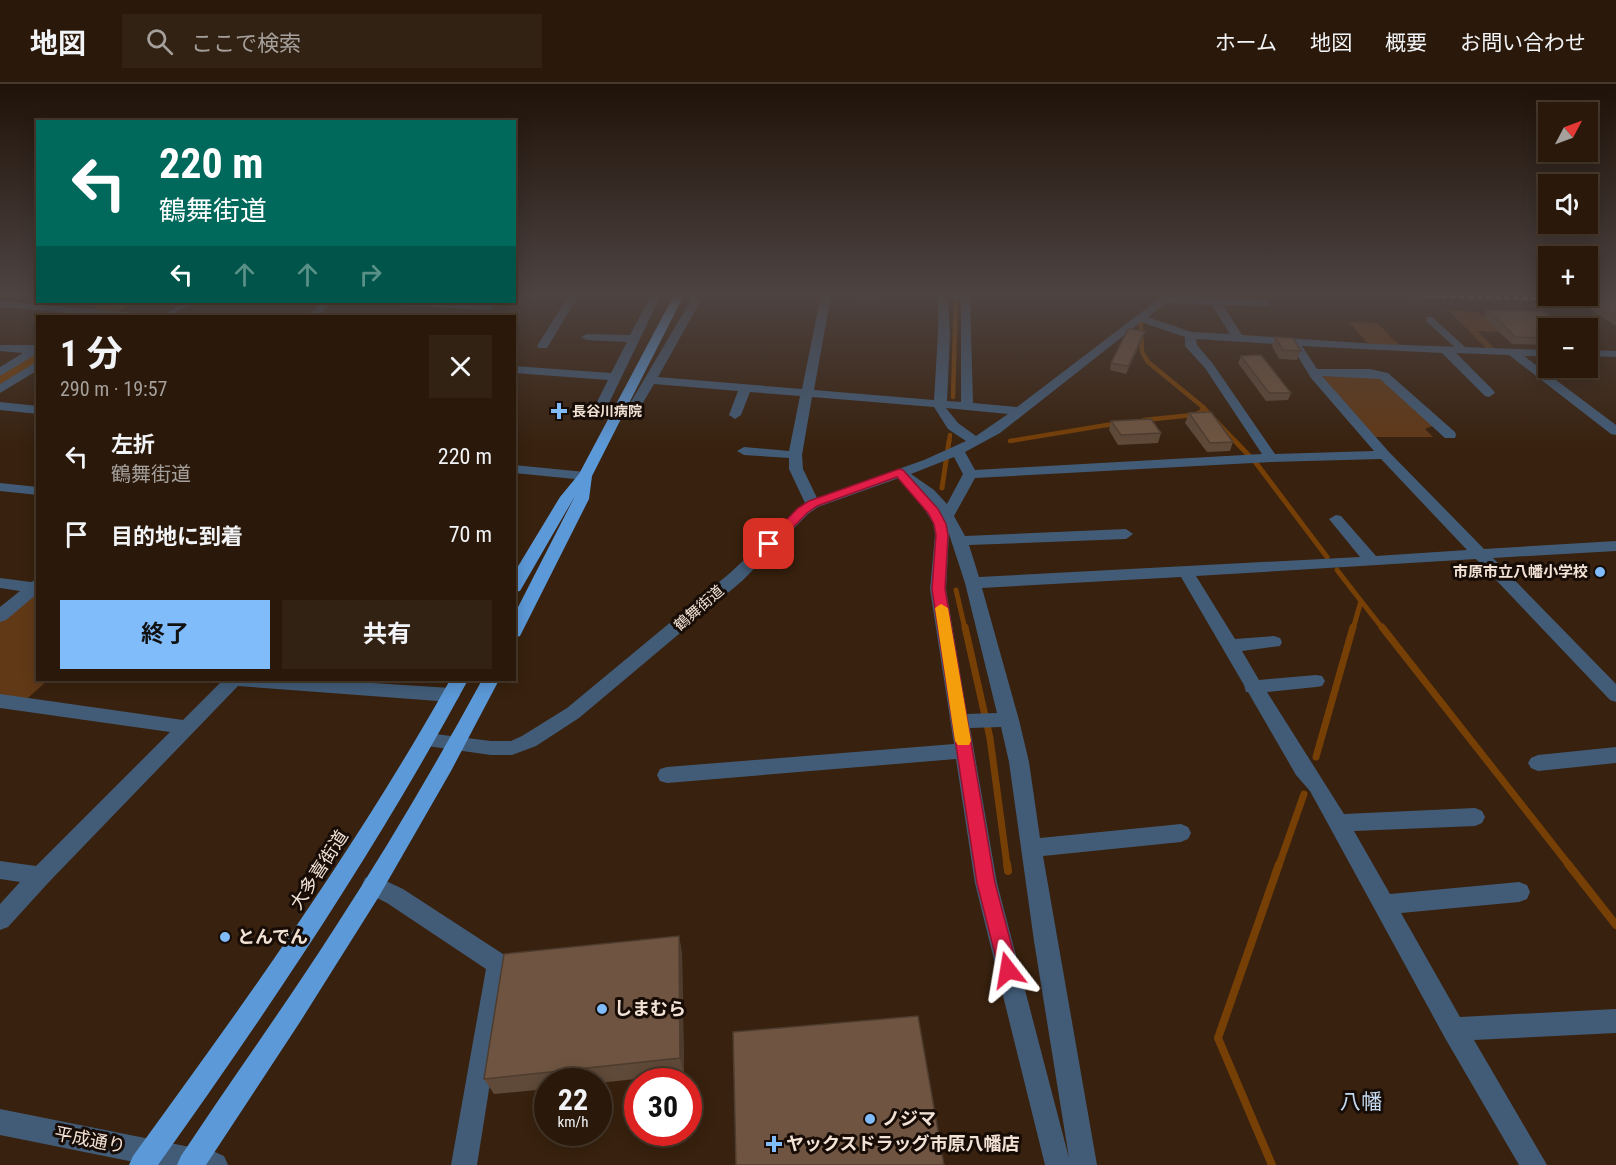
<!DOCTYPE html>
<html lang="ja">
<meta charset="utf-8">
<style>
:root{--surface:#2a190a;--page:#322213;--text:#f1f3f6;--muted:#a5a09c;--line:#46382b;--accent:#81bcfa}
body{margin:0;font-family:"Roboto Condensed","Noto Sans JP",sans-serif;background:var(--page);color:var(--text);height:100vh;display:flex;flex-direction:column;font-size:22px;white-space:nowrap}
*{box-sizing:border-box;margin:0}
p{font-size:20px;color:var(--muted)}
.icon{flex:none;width:33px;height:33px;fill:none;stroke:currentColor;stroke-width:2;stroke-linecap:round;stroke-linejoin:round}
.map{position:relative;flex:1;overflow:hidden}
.sheet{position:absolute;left:36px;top:231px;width:480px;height:366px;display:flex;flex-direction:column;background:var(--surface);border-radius:0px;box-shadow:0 3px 15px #0003,0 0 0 2px var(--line)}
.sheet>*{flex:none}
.top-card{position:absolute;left:36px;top:36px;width:480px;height:183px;border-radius:0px;box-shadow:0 3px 15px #0003,0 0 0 2px var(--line);background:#00695c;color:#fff;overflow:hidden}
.needle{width:39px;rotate:49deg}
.fabs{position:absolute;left:1538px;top:18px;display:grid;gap:12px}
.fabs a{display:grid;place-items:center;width:60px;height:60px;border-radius:0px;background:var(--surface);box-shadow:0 3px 15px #0003,0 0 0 2px var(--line);font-size:30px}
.speed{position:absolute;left:534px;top:984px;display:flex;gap:12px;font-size:30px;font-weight:700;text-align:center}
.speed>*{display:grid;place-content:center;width:78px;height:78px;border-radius:50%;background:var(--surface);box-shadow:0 3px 15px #0003,0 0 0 2px var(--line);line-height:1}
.speed small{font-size:15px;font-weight:400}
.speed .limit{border:9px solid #d22;background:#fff;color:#111}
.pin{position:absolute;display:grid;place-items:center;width:51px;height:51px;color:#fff;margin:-26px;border-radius:12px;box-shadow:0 3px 9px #0006}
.me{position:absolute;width:66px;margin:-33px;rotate:346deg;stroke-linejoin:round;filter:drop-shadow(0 0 4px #0008)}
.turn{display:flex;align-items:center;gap:21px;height:126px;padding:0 24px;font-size:27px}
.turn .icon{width:78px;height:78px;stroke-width:2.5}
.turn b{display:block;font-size:42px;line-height:51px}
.lanes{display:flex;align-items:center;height:57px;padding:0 24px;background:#0003;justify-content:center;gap:30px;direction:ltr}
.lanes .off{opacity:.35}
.round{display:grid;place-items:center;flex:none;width:63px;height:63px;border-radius:0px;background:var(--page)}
.summary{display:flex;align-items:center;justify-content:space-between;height:102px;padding:0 24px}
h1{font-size:36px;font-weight:700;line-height:45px}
.cta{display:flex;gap:12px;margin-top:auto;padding:12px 24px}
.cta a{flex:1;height:69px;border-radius:0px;background:var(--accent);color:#111;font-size:24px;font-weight:700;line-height:69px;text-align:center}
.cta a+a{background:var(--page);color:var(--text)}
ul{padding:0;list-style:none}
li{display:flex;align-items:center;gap:18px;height:78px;padding:0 24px}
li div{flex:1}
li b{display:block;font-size:22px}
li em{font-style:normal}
header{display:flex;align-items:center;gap:36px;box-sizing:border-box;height:84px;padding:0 30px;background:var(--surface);border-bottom:2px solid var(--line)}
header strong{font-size:28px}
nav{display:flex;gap:33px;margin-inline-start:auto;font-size:21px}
.search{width:420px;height:54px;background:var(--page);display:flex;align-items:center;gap:15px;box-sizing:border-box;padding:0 21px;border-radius:0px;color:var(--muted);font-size:22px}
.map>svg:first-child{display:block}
.green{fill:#613917}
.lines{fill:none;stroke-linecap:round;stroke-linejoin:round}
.stream-far3{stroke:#763f06;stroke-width:4.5}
.stream-far2{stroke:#763f06;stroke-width:5}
.stream-far1{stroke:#763f06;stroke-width:7}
.stream{stroke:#763f06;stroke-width:8}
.river{fill:#763f06;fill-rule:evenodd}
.service{fill:#425c78;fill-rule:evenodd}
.minor{fill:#425c78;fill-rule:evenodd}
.tertiary{fill:#425c78;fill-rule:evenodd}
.trunk{fill:#5c99d8;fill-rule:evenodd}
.rail{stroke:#c7b6a8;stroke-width:3;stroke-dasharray:6 3;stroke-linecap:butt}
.wall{fill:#5f4938}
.shaded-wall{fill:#4e3c2e}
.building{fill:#6f5541;stroke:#4e3c2e;stroke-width:1.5}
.route{fill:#e11d48;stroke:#92132f;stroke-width:1.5}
.slow{fill:#f59e0b}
.poi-dot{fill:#81bcfa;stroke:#180d06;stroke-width:2}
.labels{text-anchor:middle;stroke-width:6;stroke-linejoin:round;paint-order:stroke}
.far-poi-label{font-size:14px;font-weight:bold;fill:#f2e2d6;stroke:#180d06;text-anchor:start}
.poi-label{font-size:15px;font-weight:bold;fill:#f2e2d6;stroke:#180d06;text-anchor:end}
.street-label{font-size:15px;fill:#f2e2d6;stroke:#180d06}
.near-street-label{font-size:18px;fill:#f2e2d6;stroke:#180d06}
.near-poi-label{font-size:18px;font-weight:bold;fill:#f2e2d6;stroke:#180d06;text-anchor:start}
.near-quarter-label{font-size:21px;fill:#c5dbf3;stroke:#180d06}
</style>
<header>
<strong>地図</strong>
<div class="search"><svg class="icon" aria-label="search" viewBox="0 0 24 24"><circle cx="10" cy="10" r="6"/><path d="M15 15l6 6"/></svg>ここで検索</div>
<nav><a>ホーム</a><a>地図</a><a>概要</a><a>お問い合わせ</a></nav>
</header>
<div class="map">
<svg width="1616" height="1081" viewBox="0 0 1616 1081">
<rect width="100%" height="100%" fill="#38210e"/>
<!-- green -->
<g class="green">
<polygon points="1419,224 1478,228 1499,248 1477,247 1495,265 1487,265 1449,227"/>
<polygon points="1349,238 1377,239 1399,261 1369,261"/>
<polygon points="1320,290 1377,291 1435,341 1425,345 1433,353 1372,353"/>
<polygon points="37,504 38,596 48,596 21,620 0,617 0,532"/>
</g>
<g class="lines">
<!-- stream-far3 -->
<g class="stream-far3">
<polyline points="1141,240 1142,268 1148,278 1203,323 1201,328 1193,331 1144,336"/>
<polyline points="953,313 956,211"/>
<polyline points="1203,323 1236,358"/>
<polyline points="1010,357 1119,339"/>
<polyline points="949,358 950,351"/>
</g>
<!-- stream-far2 -->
<g class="stream-far2">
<polyline points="1235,357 1256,379 1327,473"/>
<polyline points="942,404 949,357"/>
<polyline points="1337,486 1361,517 1353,545"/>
<polyline points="956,506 965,545"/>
<polyline points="1361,517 1383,545"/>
</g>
<!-- stream-far1 -->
<g class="stream-far1">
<polyline points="965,543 990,654 1007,781"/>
<polyline points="1382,543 1569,781"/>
<polyline points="1316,673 1353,543"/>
<polyline points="1279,781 1304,710"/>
</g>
<!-- stream -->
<g class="stream">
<polyline points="1007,780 1008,787"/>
<polyline points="1568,780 1616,841"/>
<polyline points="1272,1081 1218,954 1279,780"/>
</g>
<!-- river -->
<g class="river">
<polygon points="107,218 133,218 114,232 88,232 91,227"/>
<polygon points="38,266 38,284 9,302 0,304 0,286 30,268"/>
</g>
<!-- service -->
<g class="service">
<path d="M169 218H201C196 221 191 220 186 223 177 227 173 232 162 232L179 221 169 220Z"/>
<polygon points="1426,233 1432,233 1465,263 1465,267 1459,267 1426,237"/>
<polygon points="1574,284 1583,284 1589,289 1582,291"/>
</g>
<!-- minor -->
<g class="minor">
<polygon points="569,211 579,211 547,264 539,264 537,262"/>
<path d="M651 211H661L609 319 617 323 629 321 694 211H704L658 293 802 305 821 211H831L814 306 934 316 938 250V212L970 211 973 319 1017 323 1164 211 1270 217V221L1266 222 1223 221 1242 251 1376 260 1548 266V272H1524L1616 341V351L1611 350 1509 271 1456 269 1493 306 1495 309 1489 313 1485 312 1442 269 1302 262 1317 285H1370L1388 289 1455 348 1456 351 1455 354H1445L1380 295 1322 292 1389 368 1484 465 1616 457V467L1493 474 1616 600V618L1610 616 1476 475 1196 492 1235 555 1274 552 1280 554 1282 558 1280 562 1242 567 1259 596 1316 591 1322 592 1325 597 1322 602 1316 603 1267 608 1344 730 1475 724 1482 727 1485 733 1482 739 1475 742 1354 747 1390 810 1519 798 1527 801 1530 808 1527 815 1519 818 1401 829 1460 933 1616 925V949L1474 956 1547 1081H1519L1445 954 1310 707 1296 691 1248 608H1246L1244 601 1181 493 982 504 1019 636 1029 678 1040 754 1181 740 1188 743 1191 749 1188 755 1181 758 1043 772 1097 1081H1045L975 799 956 675 667 699 660 697 657 691 660 685 667 683 954 660 930 505 935 451 933 439 923 423 931 419 915 404 899 394 818 423 808 430 742 497H730L728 493 730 489 805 419 789 385V374L744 371 737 367 744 363 789 367 800 312 750 308 741 331 735 335 729 331 738 307 654 300 638 327C623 331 607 333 596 320L608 296 514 289V282L611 289 627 258 587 256 581 253 587 250 630 251ZM948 215 961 216V318L947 317 950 250ZM1166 219 1212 221 1230 250 1191 248 1148 233ZM1141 238 1185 253V262L1205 284 1262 370 975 386 965 368 1000 349ZM1196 255 1291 261 1311 294 1374 367 1275 370 1213 280 1197 261ZM812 313 934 323 948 345 966 357 924 376 817 414 803 385 802 371ZM946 324 1008 330 976 352 958 339ZM954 373 963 390 947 420 934 406 911 390ZM1381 375 1467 466 1376 472 1341 432 1336 431 1329 435 1360 473 979 493 969 461 1126 455 1133 450 1126 445 965 452 954 432 975 394 1271 378ZM949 450 965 499 997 629 967 630 946 505ZM1001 643 1009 678 1034 857 1069 1074 997 799 970 644Z"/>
<polygon points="0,217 134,229 139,232 104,232 0,223"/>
<polygon points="322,218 333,218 318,232 307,232"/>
<polygon points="388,218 490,220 495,223 490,226 393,221"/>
<polygon points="0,261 38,261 38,269 0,292 0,283 23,269 0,267"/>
<polygon points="1587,266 1616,267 1616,273 1587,272"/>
<polygon points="38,277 38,286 0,309 0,300"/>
<polygon points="0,399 38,403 38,411 0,407"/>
<polygon points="0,494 31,498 38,495 38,509 6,536 0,538 0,523 20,507 0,504"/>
<polygon points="223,596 325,596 451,604 457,606 460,611 457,616 451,618 238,602 48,799 8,843 0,846 0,820 20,798 0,795 0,777 36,782 170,648 0,624 0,610 183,636"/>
<polygon points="1616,663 1616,679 1538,687 1531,684 1528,679 1531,674 1538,671"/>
<polygon points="373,791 403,805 506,872 509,880 477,1081 451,1081 486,885 387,819 365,808 362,801 365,794"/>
</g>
<!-- tertiary -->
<g class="tertiary">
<polygon points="0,318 38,322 38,330 0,326"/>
<polygon points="514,381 585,388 592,392 585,396 514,389"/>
<polygon points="736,488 742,489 744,493 742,497 579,634 536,662 512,671 491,671 420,661 418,656 420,651 427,649 491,657 511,657 522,652 567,624 730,489"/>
<polygon points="0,1025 215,1068 224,1072 228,1081 149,1081 0,1051"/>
</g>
<!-- trunk -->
<g class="trunk">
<polygon points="674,211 684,211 592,392 589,415 522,548 520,552 514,554 514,531 575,412 520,507 514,508 514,489 560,413 579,390"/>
<path d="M450 596H468C376 766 270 924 158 1081H129L133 1072C246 917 357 762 450 596Z"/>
<path d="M482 596H499L451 687 378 814 300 938 206 1081H177L181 1072C232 995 286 920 336 842 388 762 436 680 482 596Z"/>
</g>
<!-- rail -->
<polyline class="rail" points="1369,211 1616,216"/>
</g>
<!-- wall -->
<g class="wall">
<polygon points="834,211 879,211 878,216 834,213"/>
<polygon points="1616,211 1616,242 1571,212 1587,212"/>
<polygon points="1487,226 1548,244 1548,261 1512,260 1483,233"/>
<polygon points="1275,253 1301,267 1297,276 1279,275 1272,262"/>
<polygon points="1143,254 1126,290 1110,286 1111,279"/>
<polygon points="1241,272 1291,309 1288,316 1266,317 1238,279"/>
<polygon points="1189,329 1233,358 1230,367 1207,368 1185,339"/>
<polygon points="1111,337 1161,349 1158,359 1118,361 1109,346"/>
<polygon points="679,852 682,870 684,990 598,999 598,998 548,998 548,1005 494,1010 484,995"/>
</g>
<!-- shaded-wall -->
<g class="shaded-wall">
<polygon points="1145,247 1143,254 1126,290 1128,282"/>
<polygon points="679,852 682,870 684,990 680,974"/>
</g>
<!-- building -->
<g class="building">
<polygon points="1587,211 1616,211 1616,232 1585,212"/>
<polygon points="1487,226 1544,228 1566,244 1548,244 1548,254 1516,253"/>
<polygon points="1128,245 1145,247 1128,282 1111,279"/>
<polygon points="1275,253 1293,254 1301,267 1283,266"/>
<polygon points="1261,271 1291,309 1269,309 1241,272"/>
<polygon points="1211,328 1233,358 1210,359 1189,329"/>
<polygon points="1151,335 1161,349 1121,351 1111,337"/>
<polygon points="679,852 680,974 484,995 504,870"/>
<polygon points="918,932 944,1081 736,1081 733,948"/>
</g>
<!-- sky -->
<linearGradient id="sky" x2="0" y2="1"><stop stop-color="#1f1208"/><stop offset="0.58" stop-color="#4d4341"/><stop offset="1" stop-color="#4d4341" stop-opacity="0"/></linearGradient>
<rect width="1616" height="362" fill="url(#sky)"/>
<!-- route -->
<polygon class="route" points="899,385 903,386 938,425 946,440 948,451 945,505 995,799 1018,886 1015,893 1008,895 1001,893 999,886 977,799 932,505 936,451 934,440 928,429 897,393 817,422 807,429 774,463 769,464 763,460 798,424 809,417"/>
<!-- slow -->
<polygon class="slow" points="941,520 948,524 971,657 969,661 958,661 955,657 935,524"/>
<!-- markers -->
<g class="poi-dot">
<path d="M556 318h6v6h6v6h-6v6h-6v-6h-6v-6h6z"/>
<circle cx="1600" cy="488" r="6"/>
<circle cx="225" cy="853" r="6"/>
<circle cx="602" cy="925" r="6"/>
<circle cx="870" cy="1035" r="6"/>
<path d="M771 1051h6v6h6v6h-6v6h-6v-6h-6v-6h6z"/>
</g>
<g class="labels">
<!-- far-poi labels -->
<g class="far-poi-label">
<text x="572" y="332">長谷川病院</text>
</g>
<!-- poi labels -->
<g class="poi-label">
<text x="1588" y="493">市原市立八幡小学校</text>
</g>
<!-- street labels -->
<g class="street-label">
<text transform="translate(699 524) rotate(-41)" y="5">鶴舞街道</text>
</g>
<!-- near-street labels -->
<g class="near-street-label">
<text transform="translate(319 786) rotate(-57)" y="6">大多喜街道</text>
<text transform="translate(90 1056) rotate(11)" y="6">平成通り</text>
</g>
<!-- near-poi labels -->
<g class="near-poi-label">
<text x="237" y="859">とんでん</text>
<text x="614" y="931">しまむら</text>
<text x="882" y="1041">ノジマ</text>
<text x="786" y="1066">ヤックスドラッグ市原八幡店</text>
</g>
<!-- near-quarter labels -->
<g class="near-quarter-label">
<text x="1361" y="1025">八幡</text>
</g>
</g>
</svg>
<div class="fabs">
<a><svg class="needle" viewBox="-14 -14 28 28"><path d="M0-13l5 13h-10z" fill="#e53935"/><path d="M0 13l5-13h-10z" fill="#a5a09c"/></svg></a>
<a><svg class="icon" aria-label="sound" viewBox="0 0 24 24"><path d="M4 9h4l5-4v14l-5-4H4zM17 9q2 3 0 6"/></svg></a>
<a>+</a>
<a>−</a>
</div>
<div class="speed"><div>22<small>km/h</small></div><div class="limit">30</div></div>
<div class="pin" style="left:769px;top:460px;background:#d93025"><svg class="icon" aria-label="arrive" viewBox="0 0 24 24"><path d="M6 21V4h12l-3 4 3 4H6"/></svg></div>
<svg class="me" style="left:1008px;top:886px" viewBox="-20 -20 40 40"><path d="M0-17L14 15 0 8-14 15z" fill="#e11d48" stroke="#fff" stroke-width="4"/></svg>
<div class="top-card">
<div class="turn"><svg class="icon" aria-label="left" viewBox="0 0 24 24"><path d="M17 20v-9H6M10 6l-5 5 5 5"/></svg><div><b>220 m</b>鶴舞街道</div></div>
<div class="lanes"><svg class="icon" aria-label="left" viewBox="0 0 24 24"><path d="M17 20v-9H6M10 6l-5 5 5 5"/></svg><svg class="icon off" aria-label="ahead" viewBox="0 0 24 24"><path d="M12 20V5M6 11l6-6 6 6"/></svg><svg class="icon off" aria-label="ahead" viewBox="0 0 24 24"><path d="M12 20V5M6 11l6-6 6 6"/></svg><svg class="icon off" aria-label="right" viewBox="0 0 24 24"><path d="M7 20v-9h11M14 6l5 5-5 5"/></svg></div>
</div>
<section class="sheet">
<div class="summary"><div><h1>1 分</h1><p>290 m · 19:57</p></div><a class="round"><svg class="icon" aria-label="close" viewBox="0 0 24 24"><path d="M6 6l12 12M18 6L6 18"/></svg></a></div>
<ul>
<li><svg class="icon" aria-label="left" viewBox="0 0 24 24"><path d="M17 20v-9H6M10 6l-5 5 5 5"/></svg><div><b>左折</b><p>鶴舞街道</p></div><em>220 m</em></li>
<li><svg class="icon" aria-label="arrive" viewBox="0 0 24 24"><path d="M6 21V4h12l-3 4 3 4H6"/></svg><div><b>目的地に到着</b></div><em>70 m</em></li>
</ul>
<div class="cta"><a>終了</a><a>共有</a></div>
</section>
</div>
